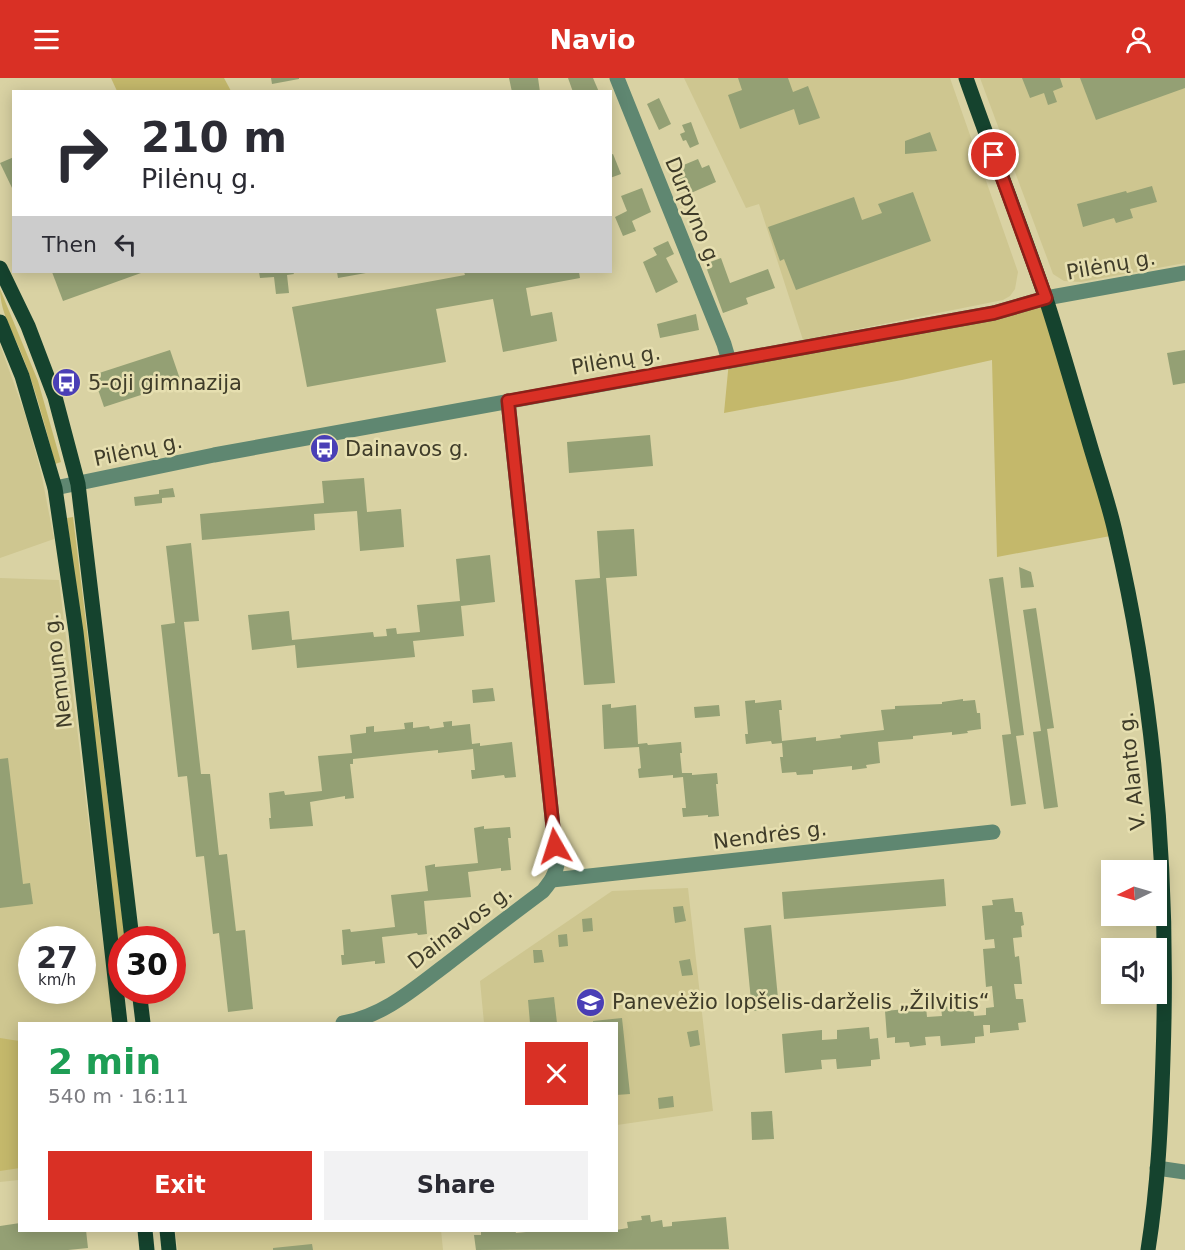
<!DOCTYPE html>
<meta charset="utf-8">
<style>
:root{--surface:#fff;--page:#f2f2f3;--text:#2b2b33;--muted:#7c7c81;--accent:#d93025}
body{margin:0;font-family:"DejaVu Sans",sans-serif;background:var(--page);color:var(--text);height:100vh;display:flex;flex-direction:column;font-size:22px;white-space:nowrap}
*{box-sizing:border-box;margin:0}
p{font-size:20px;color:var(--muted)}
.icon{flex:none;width:33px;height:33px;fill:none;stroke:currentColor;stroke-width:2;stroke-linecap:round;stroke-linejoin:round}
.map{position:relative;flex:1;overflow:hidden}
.side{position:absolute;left:18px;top:944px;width:600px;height:210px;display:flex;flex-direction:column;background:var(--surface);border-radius:0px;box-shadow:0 3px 15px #0003}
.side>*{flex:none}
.banner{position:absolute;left:12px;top:12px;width:600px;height:183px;border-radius:0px;box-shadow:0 3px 15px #0003;background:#fff;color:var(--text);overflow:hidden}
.needle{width:39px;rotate:265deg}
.controls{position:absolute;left:1101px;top:782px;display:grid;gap:12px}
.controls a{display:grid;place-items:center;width:66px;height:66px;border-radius:0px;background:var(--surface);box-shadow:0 3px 15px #0003;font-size:30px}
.speed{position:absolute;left:18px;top:848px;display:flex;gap:12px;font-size:30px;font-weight:700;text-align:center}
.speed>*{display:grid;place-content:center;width:78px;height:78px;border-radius:50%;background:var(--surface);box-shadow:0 3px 15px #0003;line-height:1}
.speed small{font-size:15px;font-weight:400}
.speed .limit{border:9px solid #d22;background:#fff;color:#111}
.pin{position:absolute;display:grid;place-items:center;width:51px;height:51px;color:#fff;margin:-26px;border:3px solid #fff;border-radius:50%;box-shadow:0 2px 6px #0007}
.me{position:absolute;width:66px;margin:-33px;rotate:354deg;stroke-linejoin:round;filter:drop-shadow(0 0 4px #0008)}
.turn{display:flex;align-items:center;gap:21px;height:126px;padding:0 30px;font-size:27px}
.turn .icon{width:78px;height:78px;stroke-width:2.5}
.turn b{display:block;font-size:42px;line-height:51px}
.then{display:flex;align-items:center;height:57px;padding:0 30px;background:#0003;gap:12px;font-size:22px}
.round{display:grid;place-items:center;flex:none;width:63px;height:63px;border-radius:0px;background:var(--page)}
.head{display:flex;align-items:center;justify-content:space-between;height:102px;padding:0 30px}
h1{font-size:36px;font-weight:700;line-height:45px;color:#1e9e55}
.primary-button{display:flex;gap:12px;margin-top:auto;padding:12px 30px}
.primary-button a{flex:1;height:69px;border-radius:0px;background:var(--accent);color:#fff;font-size:24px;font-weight:700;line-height:69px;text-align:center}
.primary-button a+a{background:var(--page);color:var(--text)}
header{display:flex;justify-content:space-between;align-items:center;height:78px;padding:0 30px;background:var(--accent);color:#fff;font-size:27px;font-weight:700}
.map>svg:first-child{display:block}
.built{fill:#cec690;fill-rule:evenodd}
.green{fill:#c4b86b}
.building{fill:#94a074}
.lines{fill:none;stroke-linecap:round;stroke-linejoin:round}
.minor{stroke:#5f8771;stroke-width:15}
.major{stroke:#15432e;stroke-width:15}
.route-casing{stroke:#8d1f18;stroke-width:15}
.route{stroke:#d93025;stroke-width:10}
.labels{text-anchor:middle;stroke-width:5;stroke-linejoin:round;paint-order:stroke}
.street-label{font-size:21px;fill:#3f3c29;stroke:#e6dfb0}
.poi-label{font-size:21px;fill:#3f3c29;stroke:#e6dfb0;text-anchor:start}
</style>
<header><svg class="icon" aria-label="menu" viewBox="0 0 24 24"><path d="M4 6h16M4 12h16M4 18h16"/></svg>Navio<svg class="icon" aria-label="person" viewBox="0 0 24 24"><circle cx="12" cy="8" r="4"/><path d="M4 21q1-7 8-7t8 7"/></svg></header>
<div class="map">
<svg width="1185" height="1172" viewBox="0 0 1185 1172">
<rect width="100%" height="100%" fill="#d9d2a3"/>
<!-- built -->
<g class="built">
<polygon points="684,0 950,0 1018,194 1015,211 1010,218 1003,222 803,262 759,126 746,130"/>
<polygon points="980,0 1185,0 1185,185 1081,204 1064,203 1053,196"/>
<polygon points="0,267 25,336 41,394 54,461 0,480"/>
<path d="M0 500 59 502 113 945H20L19 1102 0 1104ZM32 861H82V912H32Z"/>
<polygon points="688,810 713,1033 617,1047 616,945 484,945 480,903 612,813"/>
<polygon points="175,1152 441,1152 443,1172 178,1172"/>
</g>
<!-- green -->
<g class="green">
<polygon points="111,0 224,0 231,13 117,13"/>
<path d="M0 211 38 303 61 384 55 386C46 351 37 316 24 282 16 259 0 236 0 211Z"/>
<polygon points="1046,220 1116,457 997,479 992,282 902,302 724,335 729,283"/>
<polygon points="73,439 125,861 122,861 121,888 67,440"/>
<polygon points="0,960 19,963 20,1090 0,1093"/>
</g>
<!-- building -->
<g class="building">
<polygon points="271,0 299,0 299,1 272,6"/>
<polygon points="509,0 538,0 540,14 512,14"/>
<polygon points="568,0 593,0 599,14 573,14"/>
<polygon points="738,0 788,0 793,14 808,8 820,40 799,47 794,31 740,51 728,17 742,12"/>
<polygon points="1022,0 1060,0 1063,9 1053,13 1057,24 1048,27 1044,15 1030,20"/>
<polygon points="1080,0 1185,0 1185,10 1096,42"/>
<polygon points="659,20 671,46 659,52 647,26"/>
<polygon points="691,44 699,66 690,70 686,62 683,63 680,56 685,54 682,47"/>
<polygon points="930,54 937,73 905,76 905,63"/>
<polygon points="613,76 621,96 610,100 610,77"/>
<polygon points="14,79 14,114 0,85"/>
<polygon points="698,81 702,90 709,87 716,104 691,115 686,104 681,106 674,91"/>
<polygon points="1152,108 1157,124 1130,131 1133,140 1116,145 1114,140 1083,149 1077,126 1126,113 1127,115"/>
<polygon points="642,110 651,134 632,143 636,153 623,158 615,139 627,133 621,118"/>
<polygon points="913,114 931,163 796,212 784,181 780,183 768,149 854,119 862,142 882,135 878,126"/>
<polygon points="668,163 674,176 666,180 678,204 656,215 643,184 657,177 653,170"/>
<polygon points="721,180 730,205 768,191 775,210 746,220 748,226 723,235 705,186"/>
<polygon points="52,194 140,194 141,195 63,223"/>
<polygon points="259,194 293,194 294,196 287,197 289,215 276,216 274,199 260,200"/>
<polygon points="337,194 366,194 366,195 338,200"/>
<polygon points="464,194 579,194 580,200 526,210 531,238 552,234 557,263 503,274 493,221 436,231 446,284 307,309 292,229 465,197"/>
<polygon points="696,236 699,252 660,260 657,246"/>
<polygon points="170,272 181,304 104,329 93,297"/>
<polygon points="1185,272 1185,305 1173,307 1167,275"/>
<polygon points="650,357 653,388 569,395 567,364"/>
<polygon points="364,400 367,434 401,431 404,469 360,473 357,433 314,436 315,452 202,462 200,436 324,425 322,403"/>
<polygon points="173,410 175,419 162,420 162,425 135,428 134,419 159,416 159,412"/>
<polygon points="634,451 637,498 606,500 615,605 584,607 575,502 600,500 597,453"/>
<polygon points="191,465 199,543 184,544 201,696 210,696 219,777 227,776 236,853 245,852 253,931 228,934 219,855 213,856 204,778 196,779 187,698 178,699 161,547 175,545 166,468"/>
<polygon points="490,477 495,524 461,528 464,558 413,563 415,579 297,590 295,567 252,572 248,537 289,533 292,562 373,554 374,559 387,558 386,551 396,550 397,556 420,554 417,527 460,523 456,481"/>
<polygon points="1019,489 1031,494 1034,509 1021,510"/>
<polygon points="1003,499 1024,657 1016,658 1026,726 1011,728 1002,657 1011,656 989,501"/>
<polygon points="1036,530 1054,650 1047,651 1058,729 1044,731 1033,654 1041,653 1023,532"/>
<polygon points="493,610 495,623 473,625 472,612"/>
<polygon points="963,621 963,623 975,622 977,635 980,635 981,651 967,653 968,655 952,657 952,654 913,658 913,661 878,664 880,685 866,687 867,690 852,692 852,688 813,692 813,696 797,697 796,694 782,695 780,679 783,679 782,665 772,666 771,663 746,666 745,656 748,656 745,623 755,622 755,625 781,622 782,632 779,632 782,663 816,659 816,663 841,660 840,657 884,652 881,632 895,631 895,628 942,626 942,624"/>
<polygon points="611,626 611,630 636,627 638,666 647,665 648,667 681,664 682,675 680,675 682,695 692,695 692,697 717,695 718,706 716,706 719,738 708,739 708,737 683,739 682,730 686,730 683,699 673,700 673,697 639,700 638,691 641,690 639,669 604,671 602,627"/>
<polygon points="719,627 720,638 695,640 694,629"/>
<polygon points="452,643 452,648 470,646 472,666 480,665 480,668 512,664 516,699 505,700 504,697 472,701 471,692 475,692 473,671 438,675 438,672 353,681 353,686 350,686 354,720 345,721 345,718 310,724 313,748 270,751 269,740 271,740 269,715 284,713 285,717 322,713 318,678 352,675 350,657 366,655 366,649 374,648 374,654 405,651 404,645 413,644 413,650 429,648 430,651 444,649 443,644"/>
<polygon points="8,680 23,806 30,805 33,826 0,830 0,681"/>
<polygon points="484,748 484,751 510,749 511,760 508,760 511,792 501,793 501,790 468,794 471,819 424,823 427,856 418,857 417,855 382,859 385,885 375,886 375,883 342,887 341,877 344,877 342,852 350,851 351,854 395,849 391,817 428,813 425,788 435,786 435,789 478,785 474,750"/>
<polygon points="944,801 946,828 784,841 782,814"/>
<polygon points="1013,820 1015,834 1022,834 1024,847 1021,848 1022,859 1013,860 1015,879 1019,878 1022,906 1014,906 1016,921 1023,921 1026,944 1018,945 1019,952 990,955 990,947 983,947 984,958 975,959 975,965 941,968 940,958 925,959 926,967 910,969 909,964 895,965 895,959 887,960 885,933 926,929 927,939 942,938 941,929 973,926 974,938 986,937 986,930 994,929 992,908 986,909 983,871 995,870 994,861 985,862 982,828 993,827 992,822"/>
<polygon points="683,828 686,843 675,845 673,829"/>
<polygon points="592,840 593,853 583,854 582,841"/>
<polygon points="771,847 779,931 752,933 744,850"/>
<polygon points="567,856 568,868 559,869 558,857"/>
<polygon points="533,872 542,872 544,884 534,885"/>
<polygon points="690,881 693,897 682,898 679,883"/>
<polygon points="554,919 557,945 530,945 528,922"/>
<polygon points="622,940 630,1016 616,1017 616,945 593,945 593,943"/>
<polygon points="869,949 870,961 878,960 880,981 871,982 871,988 837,991 836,981 821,982 822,991 785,995 782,956 822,952 822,962 837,961 837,952"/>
<polygon points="698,952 700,967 690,969 687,954"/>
<polygon points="673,1018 674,1029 659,1031 658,1020"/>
<polygon points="772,1033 774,1061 752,1062 751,1034"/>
<polygon points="650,1137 651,1144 662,1142 663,1149 672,1148 672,1144 726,1139 729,1171 476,1172 474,1157 481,1157 481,1152 515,1152 516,1155 526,1154 526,1152 561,1152 562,1154 616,1152 628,1150 627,1144 642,1142 641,1138"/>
<polygon points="20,1145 20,1152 86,1152 88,1170 68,1172 0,1172 0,1148"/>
<polygon points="312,1166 313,1172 273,1172 273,1170"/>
</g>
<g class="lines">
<!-- minor -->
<g class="minor">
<polyline points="617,0 724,266 729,283"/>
<polyline points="55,410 214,377 994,235 1046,220 1185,195"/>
<polyline points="552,802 993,754"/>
<path d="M343 945C384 938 415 910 447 886 479 861 511 837 543 813 550 804 555 798 557 787L508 323"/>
<polyline points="1157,1090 1185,1094"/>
</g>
<!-- major -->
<g class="major">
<path d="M966 0C992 74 1021 147 1046 221 1061 267 1074 314 1088 360 1097 392 1109 425 1116 458 1156 629 1169 805 1163 980 1161 1044 1158 1109 1148 1172"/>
<polyline points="0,190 28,248 55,319 78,406 132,861"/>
<polyline points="0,244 22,298 55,410 76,554 120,945"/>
<polyline points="139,912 143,945"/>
<polyline points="145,1152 147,1172"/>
<polyline points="167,1152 169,1172"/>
</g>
</g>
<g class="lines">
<defs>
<polyline id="route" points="555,768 508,323 994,235 1046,220 994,77"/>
</defs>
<!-- route casing -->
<use href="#route" class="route-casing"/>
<!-- route -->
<use href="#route" class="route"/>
</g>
<!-- icons -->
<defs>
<symbol id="bus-disc" viewBox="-11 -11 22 22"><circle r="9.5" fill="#4a3fb6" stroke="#e6dfb0"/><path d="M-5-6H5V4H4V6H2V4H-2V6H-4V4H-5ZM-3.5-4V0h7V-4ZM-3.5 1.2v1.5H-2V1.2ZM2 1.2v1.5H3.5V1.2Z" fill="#fff"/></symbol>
<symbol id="school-disc" viewBox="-11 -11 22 22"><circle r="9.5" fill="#4a3fb6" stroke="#e6dfb0"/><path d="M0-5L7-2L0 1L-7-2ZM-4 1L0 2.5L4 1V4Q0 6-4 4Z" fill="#fff"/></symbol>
</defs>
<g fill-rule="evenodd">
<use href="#bus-disc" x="50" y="288" width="33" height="33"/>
<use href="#bus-disc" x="308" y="354" width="33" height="33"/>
<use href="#school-disc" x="574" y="908" width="33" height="33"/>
</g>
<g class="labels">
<!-- street labels -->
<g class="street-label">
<text transform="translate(693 134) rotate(68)" y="7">Durpyno g.</text>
<text transform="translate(1111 187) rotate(-10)" y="7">Pilėnų g.</text>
<text transform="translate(616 282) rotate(-10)" y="7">Pilėnų g.</text>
<text transform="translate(138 372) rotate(-12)" y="7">Pilėnų g.</text>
<text transform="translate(58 593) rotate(-97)" y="7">Nemuno g.</text>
<text transform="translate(1132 693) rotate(-96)" y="7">V. Alanto g.</text>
<text transform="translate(770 757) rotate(-7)" y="7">Nendrės g.</text>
<text transform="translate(460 849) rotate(-37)" y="7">Dainavos g.</text>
</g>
<!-- poi labels -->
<g class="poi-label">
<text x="88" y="312">5-oji gimnazija</text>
<text x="345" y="378">Dainavos g.</text>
<text x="612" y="931">Panevėžio lopšelis-darželis „Žilvitis“</text>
</g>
</g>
</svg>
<div class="controls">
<a><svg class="needle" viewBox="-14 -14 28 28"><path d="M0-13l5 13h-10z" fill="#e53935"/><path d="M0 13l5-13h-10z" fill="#7c7c81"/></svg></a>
<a><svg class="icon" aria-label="sound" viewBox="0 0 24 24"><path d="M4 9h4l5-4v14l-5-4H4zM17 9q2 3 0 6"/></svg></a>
</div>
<div class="speed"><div>27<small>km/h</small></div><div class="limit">30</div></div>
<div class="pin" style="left:994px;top:77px;background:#d93025"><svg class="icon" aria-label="arrive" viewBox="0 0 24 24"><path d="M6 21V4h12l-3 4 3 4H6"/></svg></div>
<svg class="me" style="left:555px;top:768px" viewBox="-20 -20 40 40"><path d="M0-17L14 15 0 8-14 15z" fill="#d93025" stroke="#fff" stroke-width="4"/></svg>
<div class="banner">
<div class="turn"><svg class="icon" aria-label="right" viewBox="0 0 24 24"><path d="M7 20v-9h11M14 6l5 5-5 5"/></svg><div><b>210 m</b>Pilėnų g.</div></div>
<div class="then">Then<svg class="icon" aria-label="left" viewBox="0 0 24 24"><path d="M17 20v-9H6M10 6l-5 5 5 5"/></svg></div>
</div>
<section class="side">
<div class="head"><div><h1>2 min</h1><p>540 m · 16:11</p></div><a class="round" style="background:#d93025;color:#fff"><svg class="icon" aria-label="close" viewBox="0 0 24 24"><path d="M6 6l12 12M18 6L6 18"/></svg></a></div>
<div class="primary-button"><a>Exit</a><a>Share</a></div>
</section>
</div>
